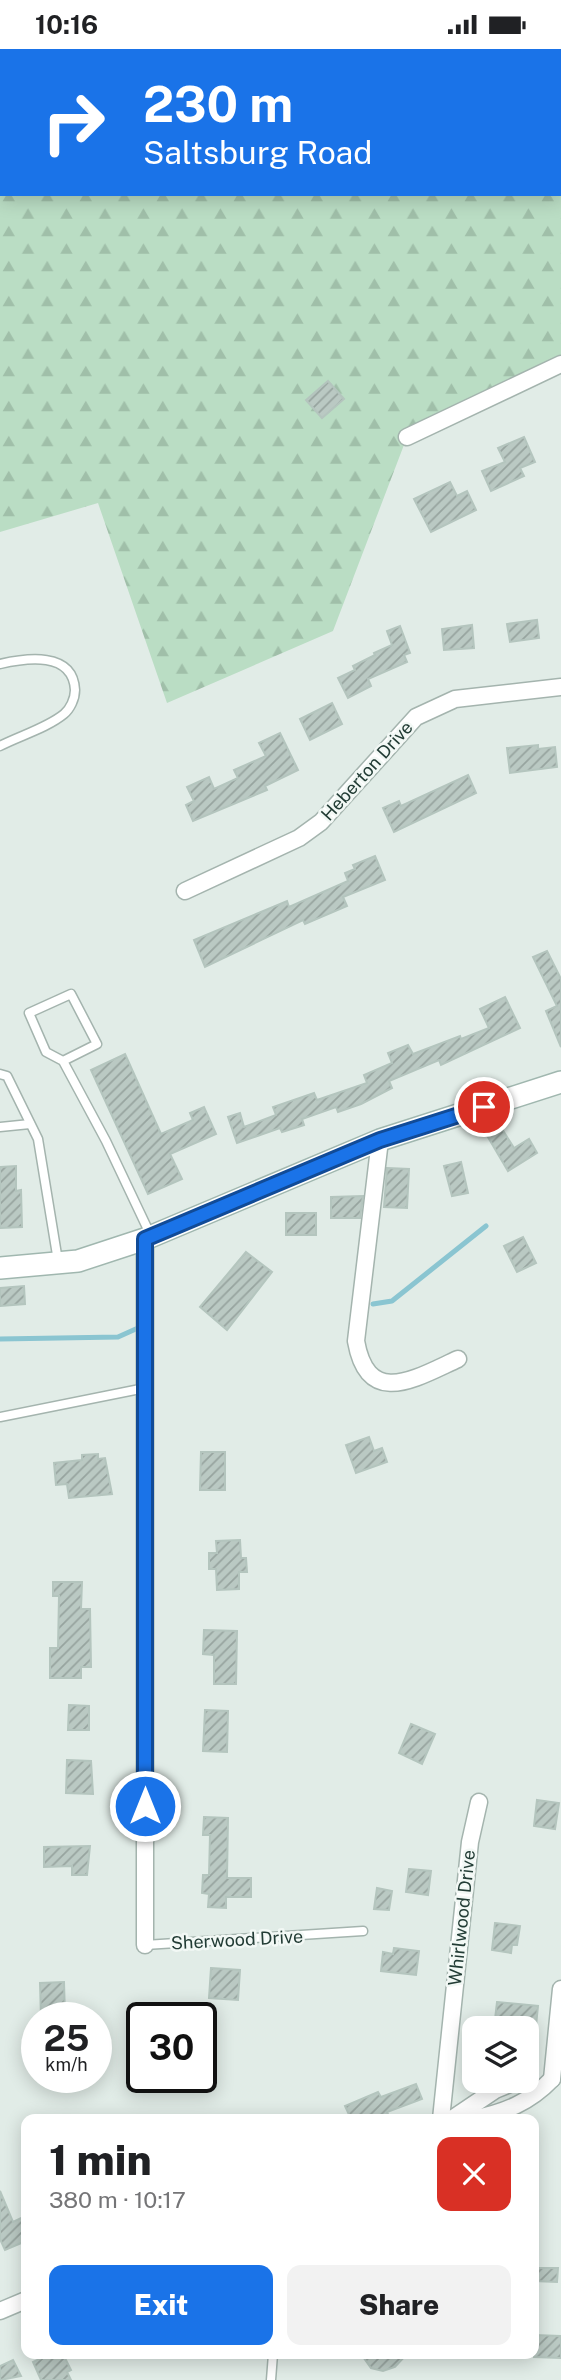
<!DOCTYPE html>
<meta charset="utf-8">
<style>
:root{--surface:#fff;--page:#f2f2f2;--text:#202124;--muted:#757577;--accent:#1a73e8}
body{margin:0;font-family:"Public Sans",sans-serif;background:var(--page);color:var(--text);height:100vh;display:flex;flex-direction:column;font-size:26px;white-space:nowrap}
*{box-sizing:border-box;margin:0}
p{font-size:23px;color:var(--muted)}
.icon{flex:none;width:38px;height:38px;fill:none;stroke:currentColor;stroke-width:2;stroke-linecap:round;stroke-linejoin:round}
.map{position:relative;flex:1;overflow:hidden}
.details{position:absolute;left:21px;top:2065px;width:518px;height:245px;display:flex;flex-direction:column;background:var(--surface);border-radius:14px;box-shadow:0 4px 18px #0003}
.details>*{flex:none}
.top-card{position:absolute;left:0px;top:0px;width:562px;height:147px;box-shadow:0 4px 18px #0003;background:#1a73e8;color:#fff;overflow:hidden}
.buttons{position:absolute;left:462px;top:1967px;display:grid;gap:14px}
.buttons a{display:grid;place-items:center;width:77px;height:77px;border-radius:14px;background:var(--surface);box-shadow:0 4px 18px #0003;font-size:35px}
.speed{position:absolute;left:21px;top:1953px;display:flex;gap:14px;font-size:35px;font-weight:700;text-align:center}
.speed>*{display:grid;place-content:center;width:91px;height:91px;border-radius:50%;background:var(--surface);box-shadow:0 4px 18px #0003;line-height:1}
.speed small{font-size:18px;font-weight:400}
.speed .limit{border:4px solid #111;border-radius:10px;background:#fff;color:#111}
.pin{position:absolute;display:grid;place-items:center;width:60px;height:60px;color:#fff;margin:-30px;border:4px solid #fff;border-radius:50%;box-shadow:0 2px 7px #0007}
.me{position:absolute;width:77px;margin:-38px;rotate:0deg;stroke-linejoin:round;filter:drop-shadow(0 0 5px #0008)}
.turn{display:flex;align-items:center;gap:24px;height:147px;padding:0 28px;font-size:32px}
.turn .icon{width:91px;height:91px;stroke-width:2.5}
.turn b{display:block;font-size:49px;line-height:60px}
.round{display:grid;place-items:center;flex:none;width:74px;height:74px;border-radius:14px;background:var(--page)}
.headline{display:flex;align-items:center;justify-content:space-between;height:119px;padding:0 28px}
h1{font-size:42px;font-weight:800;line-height:52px}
.cta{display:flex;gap:14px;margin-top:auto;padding:14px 28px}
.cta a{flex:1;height:80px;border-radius:14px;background:var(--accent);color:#fff;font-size:28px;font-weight:800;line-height:80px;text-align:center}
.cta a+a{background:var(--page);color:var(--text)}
.status{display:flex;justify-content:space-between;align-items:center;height:49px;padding:0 35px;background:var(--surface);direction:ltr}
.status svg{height:19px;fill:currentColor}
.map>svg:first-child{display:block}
.forest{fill:url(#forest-firs);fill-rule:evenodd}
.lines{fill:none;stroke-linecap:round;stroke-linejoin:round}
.stream{stroke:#8ac5d1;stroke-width:5}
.building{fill:url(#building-hatch);stroke:#b4c5be;stroke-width:2}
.lane-casing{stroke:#a4b4ae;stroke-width:11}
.street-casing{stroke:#a4b4ae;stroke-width:19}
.secondary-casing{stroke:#a0b7af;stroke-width:24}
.lane{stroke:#fff;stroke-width:8}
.street{stroke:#fff;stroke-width:16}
.secondary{stroke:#fff;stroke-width:21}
.route-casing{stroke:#114b97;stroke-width:18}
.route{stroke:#1a73e8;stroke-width:12}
.labels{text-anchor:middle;stroke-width:5;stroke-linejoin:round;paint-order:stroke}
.street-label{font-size:18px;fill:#223c35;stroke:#f2f8f5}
</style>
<div class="status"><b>10:16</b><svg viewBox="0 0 49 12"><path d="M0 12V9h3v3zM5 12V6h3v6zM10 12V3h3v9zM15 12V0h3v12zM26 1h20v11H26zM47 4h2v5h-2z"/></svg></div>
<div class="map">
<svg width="561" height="2331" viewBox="0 0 561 2331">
<defs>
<pattern id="forest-firs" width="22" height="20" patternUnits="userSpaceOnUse" patternTransform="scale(1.75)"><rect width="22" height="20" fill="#baddc4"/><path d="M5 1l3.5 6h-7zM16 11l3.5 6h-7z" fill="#a0bfa9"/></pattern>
<pattern id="building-hatch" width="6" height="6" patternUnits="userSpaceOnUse" patternTransform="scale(1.75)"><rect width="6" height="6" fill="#bac9c3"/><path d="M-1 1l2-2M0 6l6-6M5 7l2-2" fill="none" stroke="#97a49f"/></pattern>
</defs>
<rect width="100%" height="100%" fill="#e1ece7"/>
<!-- forest -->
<path class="forest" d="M0 0H561V317L407 388 333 582 167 654 98 454 0 483ZM2 2H560V145H2Z"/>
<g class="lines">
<!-- stream -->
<g class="stream">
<polyline points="373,1255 392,1252 486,1177"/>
<polyline points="0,1290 118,1288 138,1279"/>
</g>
</g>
<!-- building -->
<g class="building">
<polygon points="328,332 344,350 322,369 306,351"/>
<polygon points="524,388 535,413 520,419 524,427 491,442 482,422 505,413 498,399"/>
<polygon points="450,433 457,447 467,442 476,461 431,483 414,450"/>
<polygon points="537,571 539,589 510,593 507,575"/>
<polygon points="472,576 474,599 444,601 442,580"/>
<polygon points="400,577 410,604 404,606 407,613 368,630 371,637 348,649 338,629 355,621 353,617 375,606 374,604 392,596 387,582"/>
<polygon points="332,654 342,675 310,691 300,670"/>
<polygon points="280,684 298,721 265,737 267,741 193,772 186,756 194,752 187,738 209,728 214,740 238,729 234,721 266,707 259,694"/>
<polygon points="538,696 538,700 555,698 557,718 510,724 507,699"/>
<polygon points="468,726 476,744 394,783 383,759 399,752 401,757"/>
<polygon points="375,807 385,831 343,848 347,857 305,875 303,871 205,918 194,891 287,852 289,858 348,832 345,824 355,820 353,816"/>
<polygon points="547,902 561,930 561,998 546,962 557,957 533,908"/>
<polygon points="505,948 520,979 441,1016 439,1011 389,1032 392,1039 361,1055 338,1063 336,1058 302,1070 304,1076 282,1083 280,1079 237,1094 228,1068 240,1064 244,1078 276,1066 273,1058 314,1044 317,1051 367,1034 364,1026 392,1014 388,1004 408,996 413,1005 460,987 461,990 489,979 480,960"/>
<polygon points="125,1005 161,1085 193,1071 190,1064 204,1058 216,1085 170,1105 182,1130 148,1145 91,1021"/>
<polygon points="499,1075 514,1099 529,1090 537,1104 508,1122 485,1083"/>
<polygon points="461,1113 468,1144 452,1147 444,1117"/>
<polygon points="16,1117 16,1142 21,1141 22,1178 0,1179 0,1118"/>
<polygon points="387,1119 409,1120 407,1159 384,1158"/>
<polygon points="363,1147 360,1169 331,1169 331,1148"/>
<rect x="286" y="1164" width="30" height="22"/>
<polygon points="523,1188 536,1214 517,1223 504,1197"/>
<polygon points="246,1203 272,1223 227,1281 200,1258"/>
<polygon points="24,1237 25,1255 0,1257 0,1239"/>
<polygon points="369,1388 374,1402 382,1399 387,1413 356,1424 346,1396"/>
<polygon points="201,1403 225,1403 225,1441 200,1441"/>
<polygon points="98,1405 98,1410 105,1409 112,1445 69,1449 67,1435 56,1436 54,1414 82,1411 82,1406"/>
<polygon points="240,1491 241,1509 246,1509 247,1523 239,1523 239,1540 217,1541 216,1520 209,1520 209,1504 217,1504 216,1492"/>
<polygon points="53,1533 82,1533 81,1560 90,1560 91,1618 81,1618 81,1629 50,1629 50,1599 58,1599 59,1547 53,1547"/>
<polygon points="204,1581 237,1582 236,1635 214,1635 214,1606 203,1605"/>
<polygon points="69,1656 89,1657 89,1681 68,1681"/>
<polygon points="205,1661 228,1662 227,1703 203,1702"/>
<polygon points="411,1675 435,1685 422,1715 399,1704"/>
<polygon points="67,1711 91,1712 93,1745 66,1744"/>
<polygon points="537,1751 559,1754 555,1780 534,1777"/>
<polygon points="204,1768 228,1769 227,1829 251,1829 251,1848 226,1848 226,1859 208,1858 209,1845 202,1844 203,1826 209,1826 210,1786 203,1786"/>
<polygon points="90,1797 87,1826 72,1826 72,1817 44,1818 44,1798"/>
<polygon points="409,1820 431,1822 428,1846 406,1843"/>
<polygon points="377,1839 392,1842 389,1861 374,1860"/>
<polygon points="495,1874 520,1877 517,1896 512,1896 511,1904 492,1901"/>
<polygon points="394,1899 419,1902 416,1926 381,1922 383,1903 393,1905"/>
<polygon points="211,1919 240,1921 238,1951 209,1949"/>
<polygon points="64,1933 65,1967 41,1968 40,1934"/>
<polygon points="497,1953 538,1957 536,1977 508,1974 507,1979 494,1979"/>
<polygon points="416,2035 422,2050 387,2063 390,2070 351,2070 345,2057 378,2043 381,2048"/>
<polygon points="0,2142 13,2173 21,2169 26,2180 26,2192 5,2201 0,2190"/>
<polygon points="535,2219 558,2219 557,2233 534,2232"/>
<polygon points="534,2286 561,2287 561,2309 534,2308"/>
<polygon points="50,2305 63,2305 71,2321 67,2323 71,2331 41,2331 33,2313"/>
<polygon points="361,2305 407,2305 395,2318 383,2322 371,2319"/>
<polygon points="13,2311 21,2327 0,2331 0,2317"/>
</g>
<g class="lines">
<defs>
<g id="lane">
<path d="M0 615C26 609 73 602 75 641 75 650 70 660 64 665 47 679 19 687 0 697"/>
<polyline points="63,1012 97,995 71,945 29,964 46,1003 63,1012 106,1092 151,1187"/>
<polyline points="0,1025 7,1027 38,1090 58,1212"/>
<polyline points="0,1078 30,1075"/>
<polyline points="0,1368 145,1339"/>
<polyline points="145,1896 363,1882"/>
<polyline points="271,2331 273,2305"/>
</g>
<g id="street">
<polyline points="407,388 561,315"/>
<polyline points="185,842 299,789 321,773 416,668 455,650 561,638"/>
<path d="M380 1091 356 1292C368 1360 416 1329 458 1310"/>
<polyline points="145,1896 145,1190"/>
<polyline points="552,2030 561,1940"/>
<polyline points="441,2070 470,1793 479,1753"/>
<polyline points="452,2070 495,2041 517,2032"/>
<path d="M473 2070C505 2063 529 2054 552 2030"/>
<polyline points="0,2262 26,2251"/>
</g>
<polyline id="secondary" points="0,1219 78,1212 145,1190 380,1091 561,1033"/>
</defs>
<!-- lane casing -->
<use href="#lane" class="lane-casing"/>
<!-- street casing -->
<use href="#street" class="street-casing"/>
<!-- secondary casing -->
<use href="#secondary" class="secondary-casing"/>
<!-- lane -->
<use href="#lane" class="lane"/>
<!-- street -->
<use href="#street" class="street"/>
<!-- secondary -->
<use href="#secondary" class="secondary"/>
</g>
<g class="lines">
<defs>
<polyline id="route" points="145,1757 145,1190 380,1091 484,1058"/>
</defs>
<!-- route casing -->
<use href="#route" class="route-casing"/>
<!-- route -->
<use href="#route" class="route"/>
</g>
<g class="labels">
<!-- street labels -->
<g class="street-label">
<text transform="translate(367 722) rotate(-48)" y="6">Heberton Drive</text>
<text transform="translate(462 1869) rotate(-84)" y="6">Whirlwood Drive</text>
<text transform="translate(237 1891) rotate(-3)" y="6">Sherwood Drive</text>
</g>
</g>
</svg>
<div class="buttons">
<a><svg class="icon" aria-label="layers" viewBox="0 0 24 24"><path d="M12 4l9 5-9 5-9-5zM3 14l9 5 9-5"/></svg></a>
</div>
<div class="speed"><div>25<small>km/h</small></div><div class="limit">30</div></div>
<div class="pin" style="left:484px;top:1058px;background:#d93025"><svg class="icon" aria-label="arrive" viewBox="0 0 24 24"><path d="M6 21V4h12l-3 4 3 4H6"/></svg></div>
<svg class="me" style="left:145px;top:1757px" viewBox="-20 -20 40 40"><circle r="17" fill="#1a73e8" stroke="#fff" stroke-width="3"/><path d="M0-11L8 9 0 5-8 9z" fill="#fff"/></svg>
<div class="top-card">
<div class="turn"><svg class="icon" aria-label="right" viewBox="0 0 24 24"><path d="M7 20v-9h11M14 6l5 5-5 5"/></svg><div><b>230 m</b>Saltsburg Road</div></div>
</div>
<section class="details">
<div class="headline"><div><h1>1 min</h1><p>380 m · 10:17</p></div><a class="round" style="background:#d93025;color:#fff"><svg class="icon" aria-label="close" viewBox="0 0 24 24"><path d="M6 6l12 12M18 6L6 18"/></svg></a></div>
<div class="cta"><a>Exit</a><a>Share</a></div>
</section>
</div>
